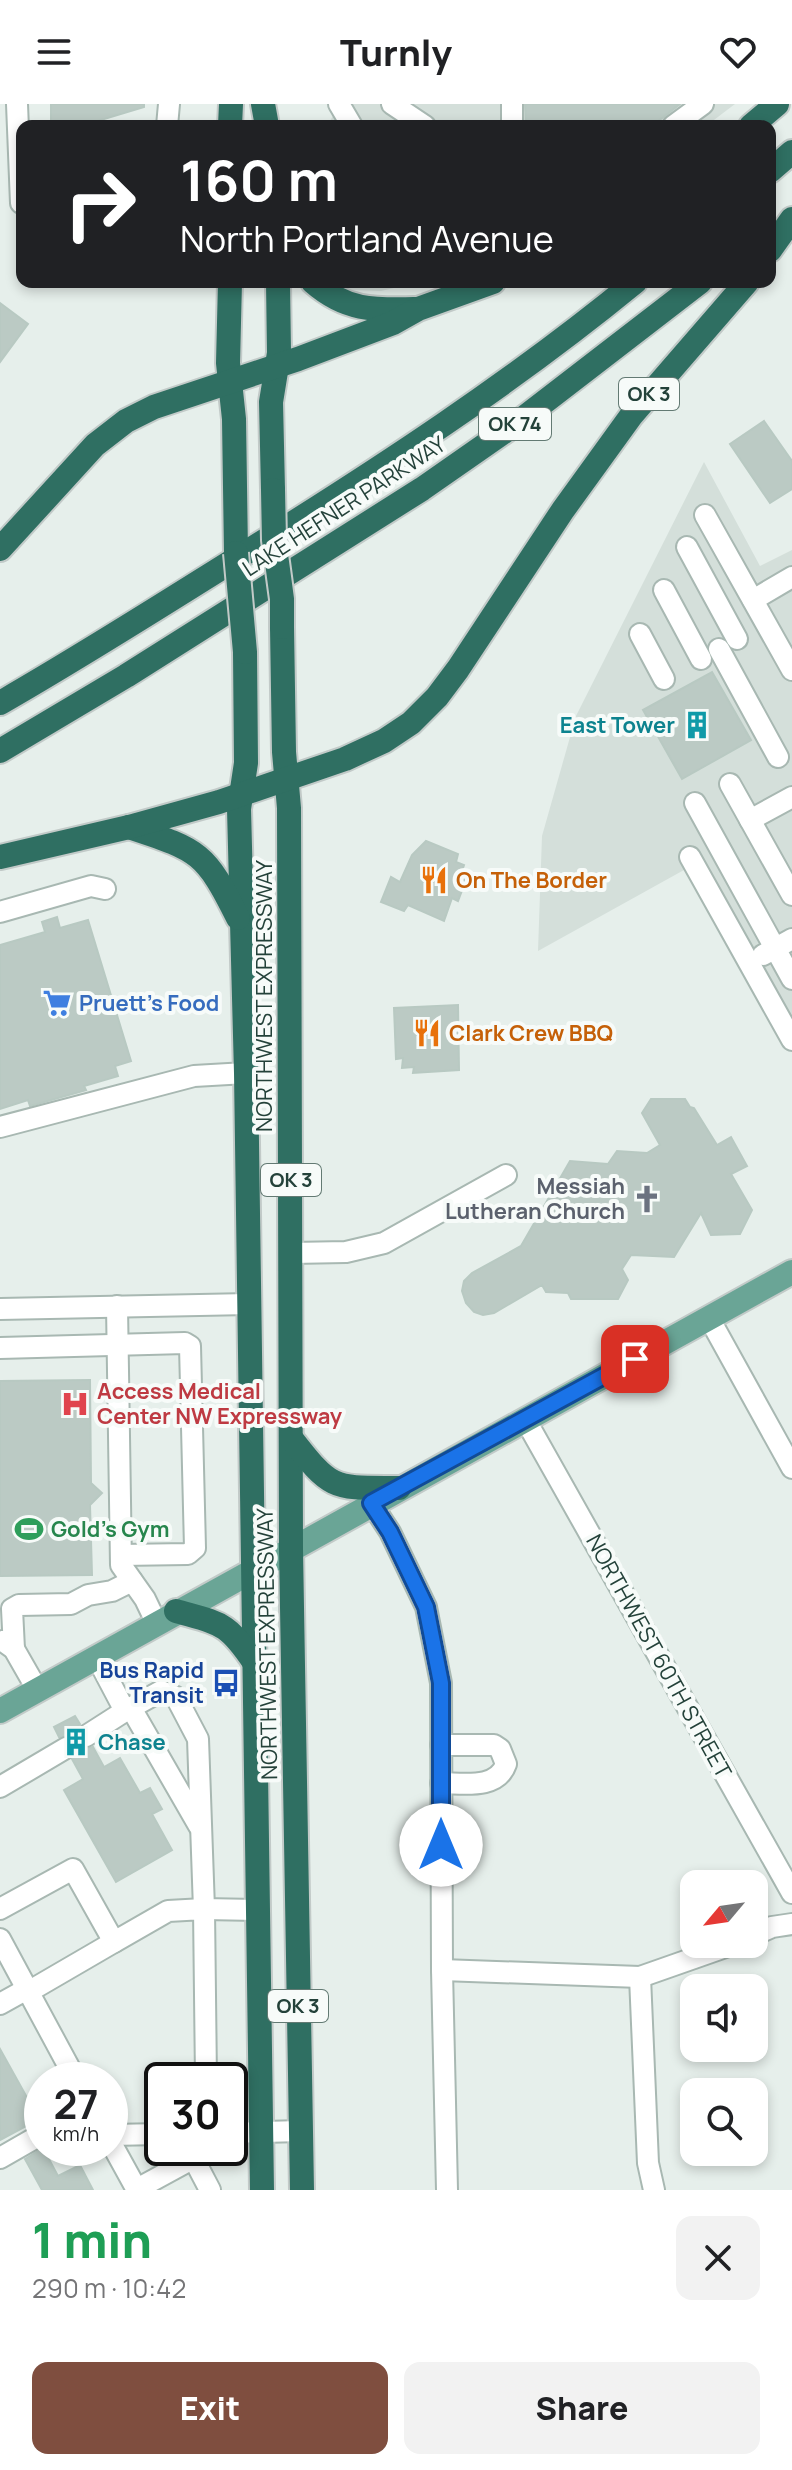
<!DOCTYPE html>
<meta charset="utf-8">
<style>
:root{--surface:#fff;--page:#f2f2f2;--text:#202124;--muted:#757577;--accent:#7f4e3f}
body{margin:0;font-family:Manrope,sans-serif;background:var(--page);color:var(--text);height:100vh;display:flex;flex-direction:column;font-size:30px;white-space:nowrap}
*{box-sizing:border-box;margin:0}
p{font-size:26px;color:var(--muted)}
.icon{flex:none;width:44px;height:44px;fill:none;stroke:currentColor;stroke-width:2;stroke-linecap:round;stroke-linejoin:round}
.map{position:relative;height:2086px;overflow:hidden}
.panel{display:flex;flex-direction:column;background:var(--surface);flex:1}
.panel>*{flex:none}
.hud{position:absolute;left:16px;top:16px;width:760px;height:168px;border-radius:16px;box-shadow:0 4px 12px #0003;background:#202124;color:#fff;overflow:hidden}
.needle{width:52px;rotate:241deg}
.buttons{position:absolute;left:680px;top:1766px;display:grid;gap:16px}
.buttons a{display:grid;place-items:center;width:88px;height:88px;border-radius:16px;background:var(--surface);box-shadow:0 4px 12px #0003;font-size:40px}
.speed{position:absolute;left:24px;top:1958px;display:flex;gap:16px;font-size:40px;font-weight:700;text-align:center}
.speed>*{display:grid;place-content:center;width:104px;height:104px;border-radius:50%;background:var(--surface);box-shadow:0 4px 12px #0003;line-height:1}
.speed small{font-size:20px;font-weight:400}
.speed .limit{border:4px solid #111;border-radius:12px;background:#fff;color:#111}
.pin{position:absolute;display:grid;place-items:center;width:68px;height:68px;color:#fff;margin:-34px;border-radius:16px;box-shadow:0 4px 12px #0006}
.me{position:absolute;width:88px;margin:-44px;rotate:0deg;stroke-linejoin:round;filter:drop-shadow(0 0 6px #0008)}
.turn{display:flex;align-items:center;gap:28px;height:168px;padding:0 32px;font-size:36px}
.turn .icon{width:104px;height:104px;stroke-width:2.5}
.turn b{display:block;font-size:56px;line-height:68px}
.round{display:grid;place-items:center;flex:none;width:84px;height:84px;border-radius:16px;background:var(--page)}
.head{display:flex;align-items:center;justify-content:space-between;height:136px;padding:0 32px}
h1{font-size:48px;font-weight:800;line-height:60px;color:#1e9e55}
.button{display:flex;gap:16px;margin-top:auto;padding:16px 32px}
.button a{flex:1;height:92px;border-radius:16px;background:var(--accent);color:#fff;font-size:32px;font-weight:800;line-height:92px;text-align:center}
.button a+a{background:var(--page);color:var(--text)}
header{display:flex;justify-content:space-between;align-items:center;height:104px;padding:0 32px;background:var(--surface);font-size:36px;font-weight:800}
.map>svg:first-child{display:block}
.built{fill:#d4dfda}
.building{fill:#bbcac4;stroke:#b8c9c2;stroke-width:2}
.lines{fill:none;stroke-linecap:round;stroke-linejoin:round}
.minor-casing{stroke:#a8b8b2;stroke-width:24}
.major-casing{stroke:#c2cac8;stroke-width:28}
.highway-casing{stroke:#c2cac8;stroke-width:28}
.minor{stroke:#fff;stroke-width:20}
.major{stroke:#6aa596;stroke-width:24}
.highway{stroke:#2f6f62;stroke-width:24}
.highway-bridge-casing{stroke:#c2cac8;stroke-width:28;stroke-linecap:butt}
.highway-bridge{stroke:#2f6f62;stroke-width:24}
.route-casing{stroke:#114b97;stroke-width:20}
.route{stroke:#1a73e8;stroke-width:14}
.labels{text-anchor:middle;stroke-width:8;stroke-linejoin:round;paint-order:stroke}
.shield{fill:#f7fbf9;stroke:#637a73;stroke-width:2}
.shield-label{font-size:20px;font-weight:bold;fill:#24423a}
.street-label{font-size:22px;fill:#24423a;stroke:#f7fbf9}
.culture-label{font-size:22px;font-weight:bold;fill:#0d838f;stroke:#f7fbf9;text-anchor:end}
.food-label{font-size:22px;font-weight:bold;fill:#c56008;stroke:#f7fbf9;text-anchor:start}
.shop-label{font-size:22px;font-weight:bold;fill:#366cbe;stroke:#f7fbf9;text-anchor:start}
.worship-label{font-size:22px;font-weight:bold;fill:#5b616d;stroke:#f7fbf9;text-anchor:end}
.health-label{font-size:22px;font-weight:bold;fill:#be3a42;stroke:#f7fbf9;text-anchor:start}
.leisure-label{font-size:22px;font-weight:bold;fill:#27864d;stroke:#f7fbf9;text-anchor:start}
.transit-label{font-size:22px;font-weight:bold;fill:#164399;stroke:#f7fbf9;text-anchor:end}
</style>
<header><svg class="icon" aria-label="menu" viewBox="0 0 24 24"><path d="M4 6h16M4 12h16M4 18h16"/></svg>Turnly<svg class="icon" aria-label="heart" viewBox="0 0 24 24"><path d="M12 20l-8-8c-3-5 5-10 8-4 3-6 11-1 8 4z"/></svg></header>
<div class="map">
<svg width="792" height="2086" viewBox="0 0 792 2086">
<rect width="100%" height="100%" fill="#e6efeb"/>
<!-- built -->
<g class="built">
<polygon points="340,0 735,0 706,22 327,22"/>
<polygon points="338,178 419,178 381,187 352,186"/>
<polygon points="704,358 760,462 792,446 792,916 702,756 538,847 542,732 576,612"/>
</g>
<!-- building -->
<g class="building">
<polygon points="51,0 144,0 144,3 81,22 51,22"/>
<polygon points="525,0 680,0 652,22 526,22"/>
<polygon points="0,199 28,220 0,258"/>
<polygon points="764,317 792,357 792,385 770,399 730,340"/>
<polygon points="712,568 751,636 682,675 643,606"/>
<polygon points="426,737 458,750 456,758 464,761 461,770 467,773 458,797 452,794 444,817 408,801 404,807 381,798 391,773 400,778 412,751"/>
<polygon points="57,813 60,824 88,816 131,957 115,962 118,972 84,982 86,986 30,1002 28,996 0,1005 0,841 45,828 42,818"/>
<polygon points="458,901 459,966 413,969 414,963 402,964 403,954 396,955 394,904"/>
<polygon points="651,995 685,995 690,1003 694,1004 717,1041 731,1033 747,1062 731,1070 752,1106 740,1130 711,1131 701,1109 674,1153 631,1151 622,1165 628,1176 618,1195 571,1195 568,1189 546,1188 542,1181 494,1209 483,1211 474,1208 466,1199 462,1187 464,1177 472,1169 521,1142 570,1057 608,1060 617,1047 647,1049 660,1041 642,1009"/>
<polygon points="90,1276 91,1379 102,1389 90,1401 92,1471 0,1472 0,1277"/>
<polygon points="75,1612 80,1620 75,1625 73,1633 59,1633 54,1623"/>
<polygon points="79,1642 86,1645 93,1643 104,1663 120,1654 140,1689 150,1684 162,1705 152,1710 172,1746 116,1778 64,1686 83,1675 72,1655 78,1650"/>
<polygon points="0,1945 39,2015 0,2036"/>
<polygon points="43,2044 58,2072 80,2061 93,2086 42,2086 25,2055"/>
</g>
<g class="lines">
<defs>
<g id="minor">
<polyline points="17,0 21,99"/>
<polyline points="339,0 352,22"/>
<polyline points="392,0 425,22"/>
<polyline points="512,0 512,22"/>
<polyline points="167,22 169,0"/>
<polyline points="673,22 703,0"/>
<polyline points="705,411 792,566"/>
<polyline points="687,443 737,535"/>
<polyline points="664,486 701,555"/>
<polyline points="753,496 792,473"/>
<polyline points="640,530 664,575"/>
<polyline points="719,545 778,653"/>
<polyline points="730,680 792,791"/>
<polyline points="695,699 792,875"/>
<polyline points="750,716 792,693"/>
<polyline points="690,753 792,936"/>
<polyline points="0,808 91,782 105,785"/>
<polyline points="763,851 792,835"/>
<polyline points="0,1023 194,972 246,969"/>
<polyline points="292,1149 346,1148 384,1139 506,1071"/>
<polyline points="117,1202 121,1461 145,1495 156,1518"/>
<polyline points="0,1205 249,1200"/>
<polyline points="709,1214 792,1364"/>
<polyline points="0,1244 185,1239 190,1242 195,1444 188,1450 121,1451"/>
<polyline points="525,1315 792,1789"/>
<polyline points="371,1399 390,1428 426,1503 441,1579 442,1866 447,2086"/>
<polyline points="3,1537 14,1545 38,1587"/>
<polyline points="14,1545 12,1505 19,1501 71,1500 88,1491 112,1487 132,1477"/>
<polyline points="96,1552 125,1607 161,1587 176,1593 198,1635 204,1805 258,1806"/>
<polyline points="131,1604 199,1722"/>
<polyline points="86,1632 125,1607"/>
<path d="M441 1641H494L500 1645 506 1660C497 1686 463 1679 441 1679"/>
<polyline points="0,1683 66,1644"/>
<polyline points="0,1805 73,1765 114,1838 168,1807 204,1805 206,1976"/>
<polyline points="754,1831 772,1823 792,1820"/>
<polyline points="0,1835 76,1976"/>
<polyline points="442,1866 640,1873 734,1840"/>
<polyline points="640,1873 648,2059 654,2086"/>
<polyline points="28,1888 114,1838"/>
<polyline points="0,1900 27,1885"/>
<polyline points="230,2029 301,2027"/>
<polyline points="110,2031 162,2030"/>
<polyline points="110,2037 137,2086"/>
<polyline points="188,2044 210,2086"/>
<polyline points="0,2054 42,2030"/>
<polyline points="137,2085 194,2054"/>
</g>
<polyline id="major" points="0,1607 792,1168"/>
<g id="highway">
<polyline points="263,0 267,22"/>
<polyline points="230,22 231,0"/>
<polyline points="751,22 777,0"/>
<polyline points="770,67 792,48"/>
<polyline points="770,146 792,115"/>
<polyline points="230,178 228,259 234,315 236,449"/>
<path d="M313 178C346 207 374 206 415 205"/>
<polyline points="273,386 271,298 279,249 278,178"/>
<polyline points="0,445 95,341 126,317 154,303 298,255 393,219 418,205 493,178"/>
<polyline points="282,523 284,648 289,704 291,1445 302,2086"/>
<polyline points="245,548 246,659 239,705 246,969 262,2086"/>
<path d="M0 599C82 552 162 501 242 451 377 367 512 279 635 178"/>
<polyline points="0,647 126,572 422,385 521,316 700,178"/>
<path d="M129 723C198 746 205 747 238 814"/>
<polyline points="0,753 129,723 219,698 345,655 384,637 411,619 437,593 458,565 563,406 631,312 747,178"/>
<path d="M291 1334C332 1387 333 1384 399 1384"/>
<path d="M176 1507C221 1520 227 1518 254 1558"/>
</g>
</defs>
<!-- minor casing -->
<use href="#minor" class="minor-casing"/>
<!-- major casing -->
<use href="#major" class="major-casing"/>
<!-- highway casing -->
<use href="#highway" class="highway-casing"/>
<!-- minor -->
<use href="#minor" class="minor"/>
<!-- major -->
<use href="#major" class="major"/>
<!-- highway -->
<use href="#highway" class="highway"/>
<defs>
<g id="highway-bridge">
<polyline points="273,386 274,436 282,495 282,523"/>
<polyline points="236,449 245,548"/>
</g>
</defs>
<!-- highway-bridge casing -->
<use href="#highway-bridge" class="highway-bridge-casing"/>
<!-- highway-bridge -->
<use href="#highway-bridge" class="highway-bridge"/>
</g>
<g class="lines">
<defs>
<polyline id="route" points="441,1741 441,1579 426,1503 390,1428 371,1399 635,1255"/>
</defs>
<!-- route casing -->
<use href="#route" class="route-casing"/>
<!-- route -->
<use href="#route" class="route"/>
</g>
<!-- icons -->
<defs>
<symbol id="building-bare" viewBox="-9 -9 18 18"><path d="M-4-6H4V6H1V3H-1V6H-4ZM-2.5-4.3h1.7v1.8h-1.7ZM.8-4.3h1.7v1.8H.8ZM-2.5-1h1.7V.8h-1.7ZM.8-1h1.7V.8H.8Z" fill="#0f9aa8" stroke="#f7fbf9" stroke-width="2.5" paint-order="stroke"/></symbol>
<symbol id="restaurant-bare" viewBox="-9 -9 18 18"><path d="M-5-6h1v4h1v-4h1v4h1v-4h1v5L-1.5 .5V6h-2V.5L-5-1ZM5-6V6H3V1.5H1.5Q1.5-4 5-6Z" fill="#e8710a" stroke="#f7fbf9" stroke-width="2.5" paint-order="stroke"/></symbol>
<symbol id="supermarket-bare" viewBox="-9 -9 18 18"><path d="M-6-5.5h2.5l.6 2H6L4.5 2H-2.5L-4.4-4H-6ZM-1.5 3.2a1.3 1.3 0 1 0 .1 0ZM3 3.2a1.3 1.3 0 1 0 .1 0Z" fill="#3f7fe0" stroke="#f7fbf9" stroke-width="2.5" paint-order="stroke"/></symbol>
<symbol id="church-bare" viewBox="-9 -9 18 18"><path d="M-1.2-6h2.4v3.5h3.3v2.4h-3.3V6h-2.4V-.1h-3.3v-2.4h3.3Z" fill="#6b7280" stroke="#f7fbf9" stroke-width="2.5" paint-order="stroke"/></symbol>
<symbol id="hospital-bare" viewBox="-9 -9 18 18"><path d="M-5-5h3v3.5h4V-5h3V5h-3V1.5h-4V5h-3Z" fill="#e0444e" stroke="#f7fbf9" stroke-width="2.5" paint-order="stroke"/></symbol>
<symbol id="stadium-bare" viewBox="-9 -9 18 18"><path d="M0-5a6.5 5 0 1 0 0 10a6.5 5 0 1 0 0-10ZM-3.5-1.8h7v3.6h-7Z" fill="#2e9e5b" stroke="#f7fbf9" stroke-width="2.5" paint-order="stroke"/></symbol>
<symbol id="bus-bare" viewBox="-9 -9 18 18"><path d="M-5-6H5V4H4V6H2V4H-2V6H-4V4H-5ZM-3.5-4V0h7V-4ZM-3.5 1.2v1.5H-2V1.2ZM2 1.2v1.5H3.5V1.2Z" fill="#1a4fb4" stroke="#f7fbf9" stroke-width="2.5" paint-order="stroke"/></symbol>
</defs>
<g fill-rule="evenodd">
<use href="#building-bare" x="677" y="601" width="40" height="40"/>
<use href="#restaurant-bare" x="414" y="756" width="40" height="40"/>
<use href="#supermarket-bare" x="37" y="879" width="40" height="40"/>
<use href="#restaurant-bare" x="407" y="909" width="40" height="40"/>
<use href="#church-bare" x="627" y="1075" width="40" height="40"/>
<use href="#hospital-bare" x="55" y="1280" width="40" height="40"/>
<use href="#stadium-bare" x="9" y="1405" width="40" height="40"/>
<use href="#bus-bare" x="206" y="1559" width="40" height="40"/>
<use href="#building-bare" x="56" y="1618" width="40" height="40"/>
</g>
<g class="labels">
<!-- shield labels -->
<g class="shield">
<rect x="619" y="274" width="60" height="32" rx="6"/>
<rect x="479" y="304" width="72" height="32" rx="6"/>
<rect x="261" y="1060" width="60" height="32" rx="6"/>
<rect x="268" y="1886" width="60" height="32" rx="6"/>
</g>
<g class="shield-label">
<text x="649" y="297">OK 3</text>
<text x="515" y="327">OK 74</text>
<text x="291" y="1083">OK 3</text>
<text x="298" y="1909">OK 3</text>
</g>
<!-- street labels -->
<g class="street-label">
<text transform="translate(344 402) rotate(-33)" y="8">LAKE HEFNER PARKWAY</text>
<text transform="translate(264 892) rotate(-90)" y="8">NORTHWEST EXPRESSWAY</text>
<text transform="translate(267 1540) rotate(-91)" y="8">NORTHWEST EXPRESSWAY</text>
<text transform="translate(659 1552) rotate(61)" y="8">NORTHWEST 60TH STREET</text>
</g>
<!-- culture labels -->
<g class="culture-label">
<text x="675" y="629">East Tower</text>
<text x="98" y="1646" text-anchor="start">Chase</text>
</g>
<!-- food labels -->
<g class="food-label">
<text x="456" y="784">On The Border</text>
<text x="449" y="937">Clark Crew BBQ</text>
</g>
<!-- shop labels -->
<g class="shop-label">
<text x="79" y="907">Pruett's Food</text>
</g>
<!-- worship labels -->
<g class="worship-label">
<text x="625" y="1090">Messiah<tspan x="625" dy="25">Lutheran Church</tspan></text>
</g>
<!-- health labels -->
<g class="health-label">
<text x="97" y="1295">Access Medical<tspan x="97" dy="25">Center NW Expressway</tspan></text>
</g>
<!-- leisure labels -->
<g class="leisure-label">
<text x="51" y="1433">Gold's Gym</text>
</g>
<!-- transit labels -->
<g class="transit-label">
<text x="204" y="1574">Bus Rapid<tspan x="204" dy="25">Transit</tspan></text>
</g>
</g>
</svg>
<div class="buttons">
<a><svg class="needle" viewBox="-14 -14 28 28"><path d="M0-13l5 13h-10z" fill="#e53935"/><path d="M0 13l5-13h-10z" fill="#757577"/></svg></a>
<a><svg class="icon" aria-label="sound" viewBox="0 0 24 24"><path d="M4 9h4l5-4v14l-5-4H4zM17 9q2 3 0 6"/></svg></a>
<a><svg class="icon" aria-label="search" viewBox="0 0 24 24"><circle cx="10" cy="10" r="6"/><path d="M15 15l6 6"/></svg></a>
</div>
<div class="speed"><div>27<small>km/h</small></div><div class="limit">30</div></div>
<div class="pin" style="left:635px;top:1255px;background:#d93025"><svg class="icon" aria-label="arrive" viewBox="0 0 24 24"><path d="M6 21V4h12l-3 4 3 4H6"/></svg></div>
<svg class="me" style="left:441px;top:1741px" viewBox="-20 -20 40 40"><circle r="19" fill="#fff"/><path d="M0-13L10 11 0 6-10 11z" fill="#1a73e8"/></svg>
<div class="hud">
<div class="turn"><svg class="icon" aria-label="right" viewBox="0 0 24 24"><path d="M7 20v-9h11M14 6l5 5-5 5"/></svg><div><b>160 m</b>North Portland Avenue</div></div>
</div>
</div>
<section class="panel">
<div class="head"><div><h1>1 min</h1><p>290 m · 10:42</p></div><a class="round"><svg class="icon" aria-label="close" viewBox="0 0 24 24"><path d="M6 6l12 12M18 6L6 18"/></svg></a></div>
<div class="button"><a>Exit</a><a>Share</a></div>
</section>
